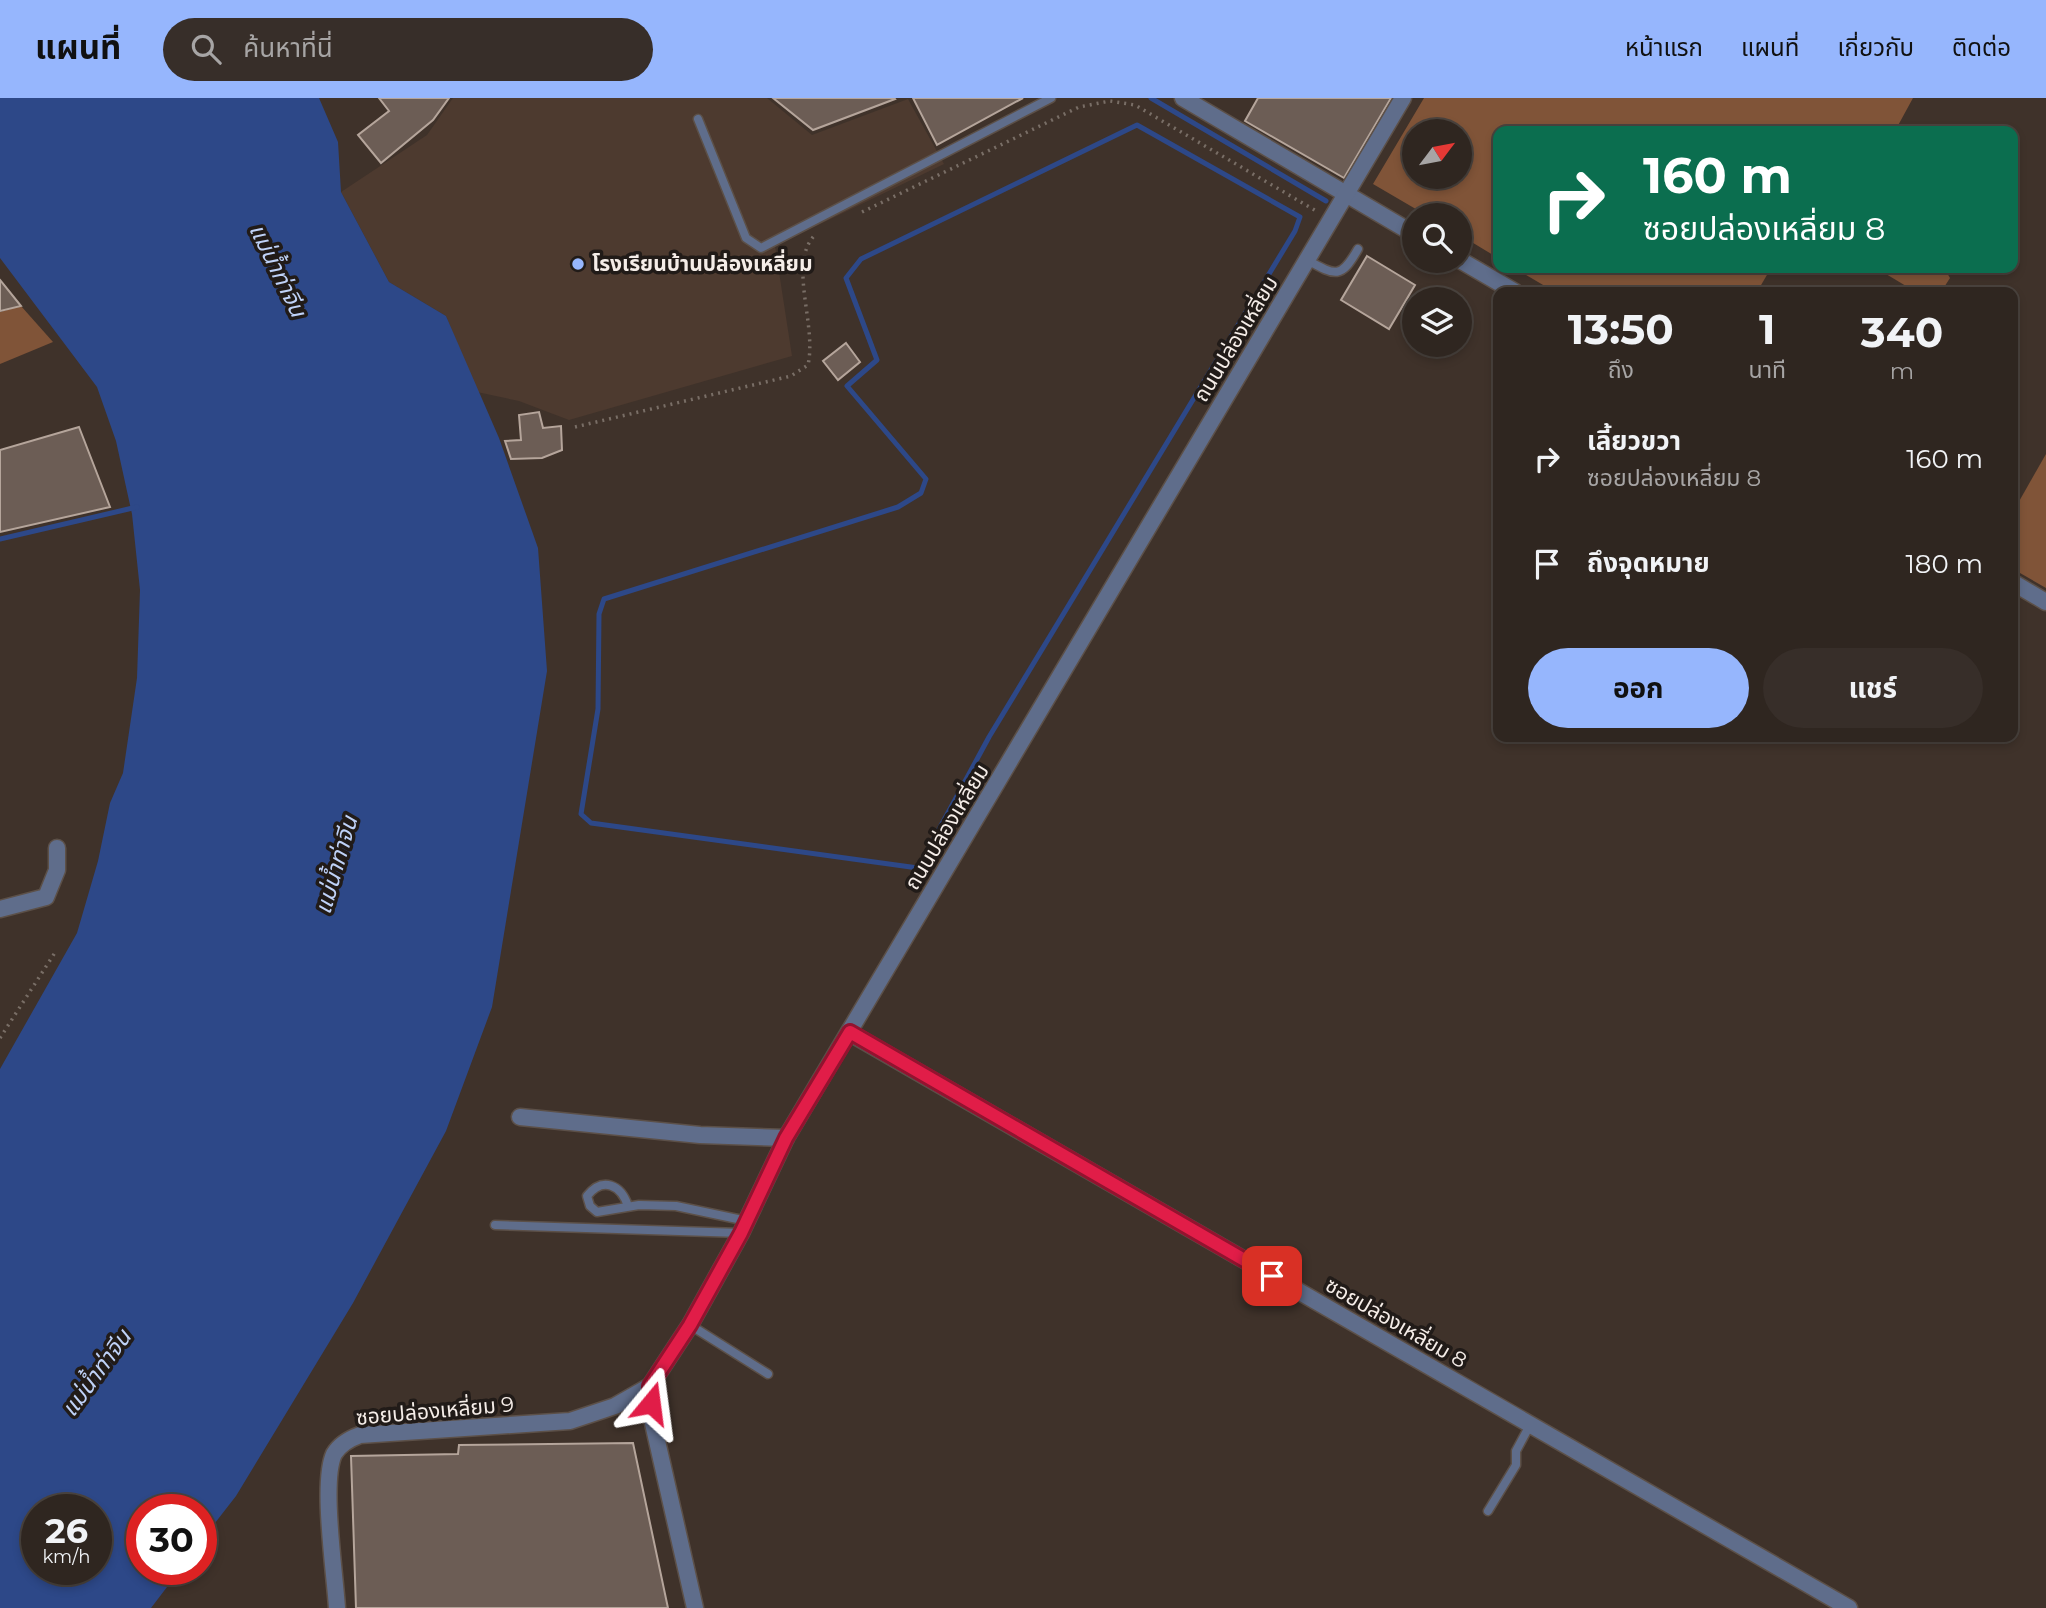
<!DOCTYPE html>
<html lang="th">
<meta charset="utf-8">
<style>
:root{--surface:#2f2620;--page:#372e29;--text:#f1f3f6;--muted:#a7a5a5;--line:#4a433e;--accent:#96b6fd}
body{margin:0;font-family:Montserrat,"Noto Sans Thai",sans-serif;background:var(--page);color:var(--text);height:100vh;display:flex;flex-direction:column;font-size:26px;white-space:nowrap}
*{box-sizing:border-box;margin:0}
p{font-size:23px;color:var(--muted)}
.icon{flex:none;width:38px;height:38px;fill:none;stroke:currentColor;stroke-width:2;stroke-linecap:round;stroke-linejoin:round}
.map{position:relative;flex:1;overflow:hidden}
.panel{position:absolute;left:1493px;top:189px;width:525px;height:455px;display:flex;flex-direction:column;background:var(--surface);border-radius:14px;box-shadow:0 4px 10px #0003,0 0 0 2px var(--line)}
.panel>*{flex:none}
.banner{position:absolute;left:1493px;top:28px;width:525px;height:147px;border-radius:14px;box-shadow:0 4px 10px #0003,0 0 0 2px var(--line);background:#0b6e4f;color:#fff;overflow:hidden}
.needle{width:46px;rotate:58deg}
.fabs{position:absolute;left:1402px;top:21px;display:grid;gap:14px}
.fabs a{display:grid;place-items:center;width:70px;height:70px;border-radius:50%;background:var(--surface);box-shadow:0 4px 10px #0003,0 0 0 2px var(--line);font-size:35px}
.speed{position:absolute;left:21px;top:1396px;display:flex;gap:14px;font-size:35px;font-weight:700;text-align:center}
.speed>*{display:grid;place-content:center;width:91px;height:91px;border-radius:50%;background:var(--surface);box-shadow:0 4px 10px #0003,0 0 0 2px var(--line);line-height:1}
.speed small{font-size:18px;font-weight:400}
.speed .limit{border:10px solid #d22;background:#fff;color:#111}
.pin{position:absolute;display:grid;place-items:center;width:60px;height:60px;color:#fff;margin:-30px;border-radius:14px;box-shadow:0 4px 10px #0006}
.me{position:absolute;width:77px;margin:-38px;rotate:16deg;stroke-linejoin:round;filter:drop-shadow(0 0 5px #0008)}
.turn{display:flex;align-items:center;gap:24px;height:147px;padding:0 35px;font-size:32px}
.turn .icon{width:91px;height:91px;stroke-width:2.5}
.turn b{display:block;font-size:49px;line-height:60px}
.eta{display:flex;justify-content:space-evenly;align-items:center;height:119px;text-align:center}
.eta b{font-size:42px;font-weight:700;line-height:49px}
.cta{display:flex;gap:14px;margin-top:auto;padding:14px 35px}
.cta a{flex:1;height:80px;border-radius:42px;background:var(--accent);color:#111;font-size:28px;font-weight:700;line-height:80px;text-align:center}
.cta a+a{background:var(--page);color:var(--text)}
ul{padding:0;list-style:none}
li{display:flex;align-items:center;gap:21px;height:105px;padding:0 35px}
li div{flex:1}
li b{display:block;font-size:26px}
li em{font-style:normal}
header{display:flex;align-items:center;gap:42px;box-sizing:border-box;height:98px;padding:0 35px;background:var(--accent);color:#111}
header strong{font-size:33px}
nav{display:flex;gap:38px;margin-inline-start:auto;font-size:24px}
.search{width:490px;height:63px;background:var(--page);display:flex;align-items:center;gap:18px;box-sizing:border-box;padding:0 24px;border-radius:38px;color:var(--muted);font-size:26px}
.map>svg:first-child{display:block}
.built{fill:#4d3a2f}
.green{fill:#805438;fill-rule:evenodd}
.water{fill:#2d4888;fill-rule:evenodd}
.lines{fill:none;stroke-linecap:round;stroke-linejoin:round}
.stream{stroke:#2d4888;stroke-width:5}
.building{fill:#6c5d55;stroke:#b5a59b;stroke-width:2}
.service-casing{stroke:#5c5048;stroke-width:11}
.minor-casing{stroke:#5c5048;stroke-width:19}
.path{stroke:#796e66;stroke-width:3.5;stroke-dasharray:2 5;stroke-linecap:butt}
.service{stroke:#5f6d8b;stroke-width:8}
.minor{stroke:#5f6d8b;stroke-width:16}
.route-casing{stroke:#92132f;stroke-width:18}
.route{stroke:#e11d48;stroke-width:12}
.poi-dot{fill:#96b6fd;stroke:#211b18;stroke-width:2.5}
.labels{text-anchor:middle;stroke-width:7;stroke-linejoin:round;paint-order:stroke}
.poi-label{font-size:21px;font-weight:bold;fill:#f5ede8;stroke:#211b18;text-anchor:start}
.street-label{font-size:21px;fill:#f5ede8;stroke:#211b18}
.water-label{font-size:23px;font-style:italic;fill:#bfd2f8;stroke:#211b18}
</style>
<header>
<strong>แผนที่</strong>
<div class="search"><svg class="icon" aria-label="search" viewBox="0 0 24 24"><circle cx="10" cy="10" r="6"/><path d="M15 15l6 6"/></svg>ค้นหาที่นี่</div>
<nav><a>หน้าแรก</a><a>แผนที่</a><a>เกี่ยวกับ</a><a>ติดต่อ</a></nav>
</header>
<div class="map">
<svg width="2046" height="1510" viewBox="0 0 2046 1510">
<rect width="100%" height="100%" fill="#3f322a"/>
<!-- built -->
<polygon class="built" points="453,0 767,0 812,37 908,1 944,66 775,148 792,258 569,322 519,303 477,294 446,218 389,184 341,94 427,37"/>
<!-- green -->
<g class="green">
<path d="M1424 0H1913L1895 33H1498V160L1460 137V117H1426L1373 86ZM1414 33H1460V79H1414Z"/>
<polygon points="1514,170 1771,170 1757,194 1555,194"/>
<polygon points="1876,170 1944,170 1950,180 1941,194 1916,194"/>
<polygon points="21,208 53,244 0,266 0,214"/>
<polygon points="2046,356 2046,490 2013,471 2013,414"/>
</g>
<!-- water -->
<path class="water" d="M0 0H319L338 44 341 94 389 184 446 218 499 340 538 450 547 573 492 909 446 1033 353 1205 236 1398 201 1443V1412H142V1472H180L151 1510H0V971L77 835 98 763 110 705 123 675 137 580 140 492 132 416 116 343 97 289 0 160ZM37 1412H96V1472H37Z"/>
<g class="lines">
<!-- stream -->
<g class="stream">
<polyline points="1151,0 1326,103"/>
<polygon points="1137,27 1300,119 1295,133 989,639 918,770 591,725 581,716 598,611 599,516 604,501 898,409 921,395 926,381 847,288 877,262 846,180 861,161"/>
<polyline points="0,441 137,409"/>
</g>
</g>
<!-- building -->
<g class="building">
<polygon points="379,0 449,0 433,22 381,65 358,37 389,13"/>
<polygon points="773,0 894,0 895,1 813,32"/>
<polygon points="913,0 1023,0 937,47"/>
<polygon points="1258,0 1391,0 1344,80 1245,23"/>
<polygon points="1367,158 1415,187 1389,231 1341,202"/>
<polygon points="0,182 21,208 0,213"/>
<polygon points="846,245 860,264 838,282 823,263"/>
<polygon points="539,314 543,330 561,328 562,352 542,360 511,361 505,343 521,342 519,317"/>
<polygon points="79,329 110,409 0,434 0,352"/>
<polygon points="633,1345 668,1510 356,1510 351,1358 458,1356 459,1347"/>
</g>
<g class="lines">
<defs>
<g id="service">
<polyline points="698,21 746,140 761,150 1051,0"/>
<path d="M1307 162C1336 178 1341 181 1358 151"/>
<path d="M628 1108C621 1087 603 1078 587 1098L590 1108 597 1114 639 1107 676 1108 747 1123"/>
<polyline points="495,1127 741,1135"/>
<polyline points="690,1227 768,1276"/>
<polyline points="1488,1413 1516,1367 1516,1353 1530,1327"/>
</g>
<g id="minor">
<polyline points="1183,0 1414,136"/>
<polyline points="1460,162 1515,194"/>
<polyline points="2012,484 2046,504"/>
<polyline points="0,811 46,799 57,772 57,750"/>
<polyline points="850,935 1849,1510"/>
<polyline points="520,1019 700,1037 786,1040"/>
<path d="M337 1510C335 1476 321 1384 334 1356 340 1346 349 1341 360 1337L570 1323 615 1308 650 1288"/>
<polyline points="695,1510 652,1321 650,1288 690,1227 741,1135 786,1040 1403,0"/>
</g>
</defs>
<!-- service casing -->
<use href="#service" class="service-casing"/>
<!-- minor casing -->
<use href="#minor" class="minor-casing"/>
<!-- path -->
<g class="path">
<polyline points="862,114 1079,9 1110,3 1135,7 1318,114"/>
<path d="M575 329 791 278 808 267C817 226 788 167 814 138"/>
<polyline points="0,940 56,853"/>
</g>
<!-- service -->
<use href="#service" class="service"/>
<!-- minor -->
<use href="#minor" class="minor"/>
</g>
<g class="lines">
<defs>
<polyline id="route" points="651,1305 650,1288 690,1227 741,1135 786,1040 850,934 1272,1178"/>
</defs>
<!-- route casing -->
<use href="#route" class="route-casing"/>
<!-- route -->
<use href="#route" class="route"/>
</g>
<!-- markers -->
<circle class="poi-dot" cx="578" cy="166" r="7"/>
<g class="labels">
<!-- poi labels -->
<g class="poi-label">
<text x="592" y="173">โรงเรียนบ้านปล่องเหลี่ยม</text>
</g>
<!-- street labels -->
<g class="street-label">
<text transform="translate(1236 241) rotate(-59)" y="7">ถนนปล่องเหลี่ยม</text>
<text transform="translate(947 729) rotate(-59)" y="7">ถนนปล่องเหลี่ยม</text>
<text transform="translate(1396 1225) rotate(30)" y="7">ซอยปล่องเหลี่ยม 8</text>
<text transform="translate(435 1313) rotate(-5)" y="7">ซอยปล่องเหลี่ยม 9</text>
</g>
<!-- water labels -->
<g class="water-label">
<text transform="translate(278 172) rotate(64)" y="8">แม่น้ำท่าจีน</text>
<text transform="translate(336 767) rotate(-74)" y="8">แม่น้ำท่าจีน</text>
<text transform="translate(96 1275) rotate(-54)" y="8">แม่น้ำท่าจีน</text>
</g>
</g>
</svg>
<div class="fabs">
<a><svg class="needle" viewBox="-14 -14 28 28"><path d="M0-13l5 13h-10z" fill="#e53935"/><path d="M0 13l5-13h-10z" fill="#a7a5a5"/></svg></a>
<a><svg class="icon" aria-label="search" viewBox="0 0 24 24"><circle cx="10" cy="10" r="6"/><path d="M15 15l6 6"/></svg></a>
<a><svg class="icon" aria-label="layers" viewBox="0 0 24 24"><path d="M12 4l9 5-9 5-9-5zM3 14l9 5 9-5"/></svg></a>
</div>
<div class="speed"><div>26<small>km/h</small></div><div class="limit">30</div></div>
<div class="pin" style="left:1272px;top:1178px;background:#d93025"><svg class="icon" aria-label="arrive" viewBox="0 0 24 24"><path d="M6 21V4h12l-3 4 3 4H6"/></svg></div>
<svg class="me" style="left:651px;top:1305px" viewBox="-20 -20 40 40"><path d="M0-17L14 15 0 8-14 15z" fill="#e11d48" stroke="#fff" stroke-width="4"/></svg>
<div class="banner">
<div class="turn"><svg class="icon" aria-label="right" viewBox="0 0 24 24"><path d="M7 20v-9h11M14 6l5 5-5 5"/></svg><div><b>160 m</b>ซอยปล่องเหลี่ยม 8</div></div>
</div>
<section class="panel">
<div class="eta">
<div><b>13:50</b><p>ถึง</p></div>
<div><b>1</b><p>นาที</p></div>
<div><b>340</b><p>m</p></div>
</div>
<ul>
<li><svg class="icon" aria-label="right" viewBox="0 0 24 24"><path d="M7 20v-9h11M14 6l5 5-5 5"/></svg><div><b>เลี้ยวขวา</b><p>ซอยปล่องเหลี่ยม 8</p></div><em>160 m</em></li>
<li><svg class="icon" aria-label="arrive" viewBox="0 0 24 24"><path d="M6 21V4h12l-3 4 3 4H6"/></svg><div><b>ถึงจุดหมาย</b></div><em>180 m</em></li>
</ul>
<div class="cta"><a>ออก</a><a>แชร์</a></div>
</section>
</div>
